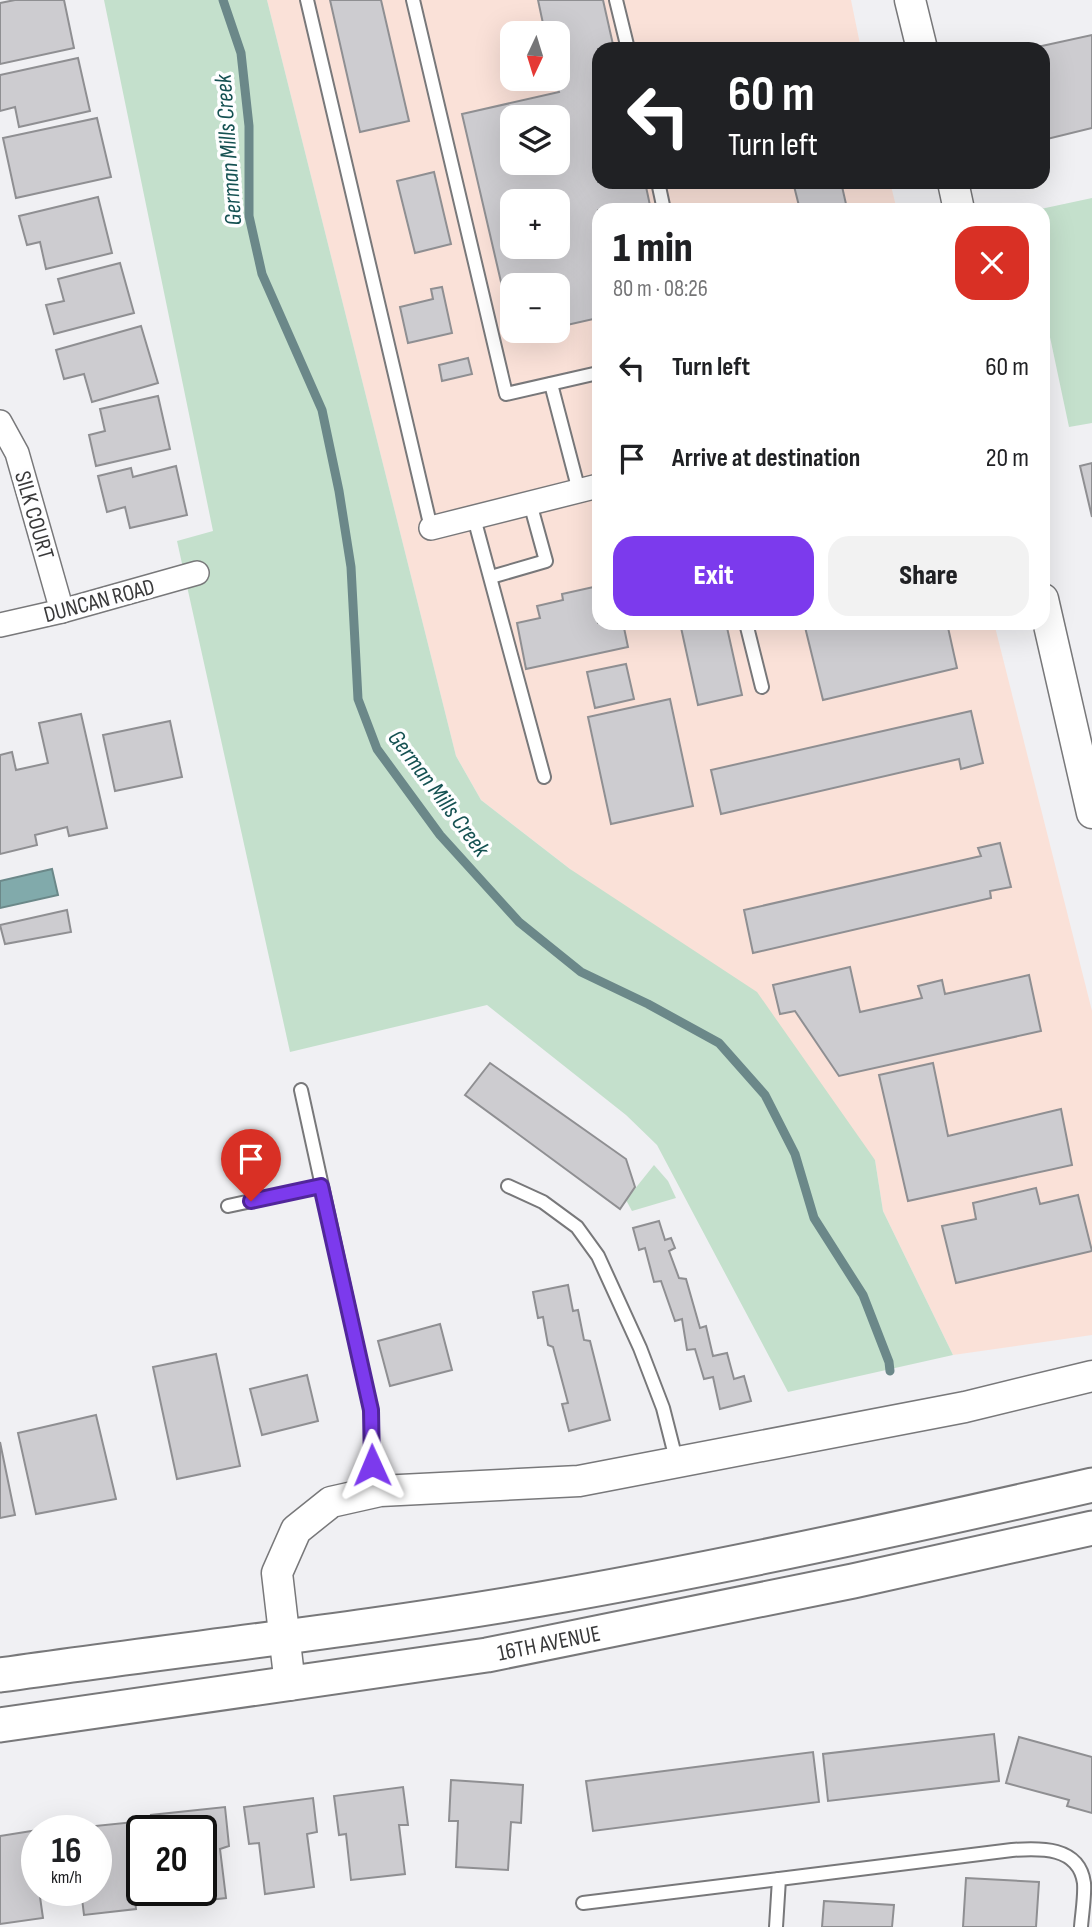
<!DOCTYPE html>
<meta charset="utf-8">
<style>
:root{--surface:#fff;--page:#f2f2f2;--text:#202124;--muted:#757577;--accent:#7c3aed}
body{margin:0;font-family:"Sofia Sans Condensed",sans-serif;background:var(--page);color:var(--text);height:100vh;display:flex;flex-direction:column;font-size:26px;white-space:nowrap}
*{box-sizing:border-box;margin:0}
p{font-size:23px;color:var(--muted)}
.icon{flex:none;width:38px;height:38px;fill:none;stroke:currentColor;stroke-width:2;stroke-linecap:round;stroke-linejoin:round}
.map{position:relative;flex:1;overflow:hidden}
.side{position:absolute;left:592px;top:203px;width:458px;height:427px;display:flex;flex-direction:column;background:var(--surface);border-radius:21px;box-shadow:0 7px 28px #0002}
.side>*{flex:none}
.guide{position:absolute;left:592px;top:42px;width:458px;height:147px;border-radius:21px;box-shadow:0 7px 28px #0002;background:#202124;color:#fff;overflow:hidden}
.needle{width:46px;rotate:184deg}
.buttons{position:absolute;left:500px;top:21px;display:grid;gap:14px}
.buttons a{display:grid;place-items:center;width:70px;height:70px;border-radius:14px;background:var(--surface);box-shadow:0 7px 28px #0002;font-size:35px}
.speed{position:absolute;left:21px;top:1815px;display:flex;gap:14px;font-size:35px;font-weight:700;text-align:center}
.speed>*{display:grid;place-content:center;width:91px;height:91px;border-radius:50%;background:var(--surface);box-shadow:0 7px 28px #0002;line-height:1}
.speed small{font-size:18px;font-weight:400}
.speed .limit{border:4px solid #111;border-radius:10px;background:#fff;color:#111}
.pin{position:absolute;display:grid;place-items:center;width:60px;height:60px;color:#fff;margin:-72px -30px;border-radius:50% 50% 50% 0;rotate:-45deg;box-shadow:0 0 7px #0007}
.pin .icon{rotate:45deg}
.me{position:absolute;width:77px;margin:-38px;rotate:359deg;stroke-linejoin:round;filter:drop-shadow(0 0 5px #0008)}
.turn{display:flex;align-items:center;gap:24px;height:147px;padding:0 21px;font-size:32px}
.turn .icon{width:91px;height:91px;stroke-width:2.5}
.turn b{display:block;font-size:49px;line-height:60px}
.round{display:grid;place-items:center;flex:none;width:74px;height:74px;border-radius:21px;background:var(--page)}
.summary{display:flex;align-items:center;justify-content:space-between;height:119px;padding:0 21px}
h1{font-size:42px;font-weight:800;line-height:52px}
.button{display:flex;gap:14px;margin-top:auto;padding:14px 21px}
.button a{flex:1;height:80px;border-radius:21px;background:var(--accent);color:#fff;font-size:28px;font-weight:800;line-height:80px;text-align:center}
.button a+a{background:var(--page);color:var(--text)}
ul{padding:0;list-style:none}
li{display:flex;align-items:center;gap:21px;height:91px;padding:0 21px}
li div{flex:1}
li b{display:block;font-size:26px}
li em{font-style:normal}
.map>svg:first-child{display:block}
.industrial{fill:#fae1d8;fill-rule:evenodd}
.green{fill:#c4e0cc}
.water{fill:#81aaab;stroke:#6b8889;stroke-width:2}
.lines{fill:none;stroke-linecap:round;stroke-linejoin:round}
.stream{stroke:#6b8889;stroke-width:9}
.building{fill:#cdccd0;stroke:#8f8f92;stroke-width:2;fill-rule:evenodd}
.service-casing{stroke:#78787a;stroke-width:16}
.minor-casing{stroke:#78787a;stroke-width:26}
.tertiary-casing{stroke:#78787a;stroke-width:33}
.secondary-casing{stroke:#78787a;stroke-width:37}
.service{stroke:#fff;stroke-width:12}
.minor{stroke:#fff;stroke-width:23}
.tertiary{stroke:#fff;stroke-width:30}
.secondary{stroke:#fff;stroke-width:33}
.route-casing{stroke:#51269a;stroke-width:18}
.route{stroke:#7c3aed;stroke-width:12}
.labels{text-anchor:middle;stroke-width:7;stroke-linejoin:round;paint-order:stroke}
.street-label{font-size:23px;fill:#39393a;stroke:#fefeff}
.water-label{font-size:24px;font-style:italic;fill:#155152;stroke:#fefeff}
</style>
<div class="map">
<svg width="1092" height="1927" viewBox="0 0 1092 1927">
<rect width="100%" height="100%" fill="#f0f0f3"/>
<!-- industrial -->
<path class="industrial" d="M267 0H851L861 49H598V182H890L897 210H598V623H994L1092 1011V1335L953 1355 883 1211 875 1160 570 869 481 800 456 756ZM513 33H558V79H513ZM513 117H558V163H513ZM513 201H558V247H513ZM513 285H558V331H513Z"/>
<!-- green -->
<g class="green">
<polygon points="104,0 267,0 456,756 481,800 570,869 757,992 875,1160 883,1211 953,1355 788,1392 657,1145 626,1115 487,1005 290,1052 177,541 213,531"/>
<polygon points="1092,198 1092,423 1069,427 1043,304 1043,210 1036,210"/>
<polygon points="654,1165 668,1181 676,1198 632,1211 626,1200"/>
</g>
<!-- water -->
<polygon class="water" points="52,869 58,895 0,908 0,881"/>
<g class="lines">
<!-- stream -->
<polyline class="stream" points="223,0 241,53 249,126 249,216 262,274 322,410 339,491 351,567 358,699 377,749 440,835 519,922 581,972 648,1004 719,1043 765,1095 795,1154 814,1218 863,1295 889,1362 890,1371"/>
</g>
<!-- building -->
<g class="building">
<polygon points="15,0 64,0 74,48 0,64 0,3"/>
<polygon points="330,0 381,0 409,121 360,132"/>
<path d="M538 0H603L614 49H598V182H645L651 210H598V318L558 327V285H513V331H544L514 338 462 114 559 92 555 79H558V33H545ZM513 117H558V163H513ZM513 201H558V247H513Z"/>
<polygon points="1092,35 1092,128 1043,140 1043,49 1028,49"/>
<polygon points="78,58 90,111 19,127 15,107 0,111 0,75"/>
<polygon points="97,118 111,177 16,198 3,138"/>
<polygon points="434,172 451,244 415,253 397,181"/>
<polygon points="793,182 841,182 846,204 823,210 800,210"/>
<polygon points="98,197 112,253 46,269 40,242 27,245 19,216"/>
<polygon points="120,263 134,313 54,334 46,305 64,301 58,279"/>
<polygon points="442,287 452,333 408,343 400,307 433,299 431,289"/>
<polygon points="141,326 158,383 92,402 84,374 64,379 56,350"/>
<polygon points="468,358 472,374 442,381 439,365"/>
<polygon points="158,396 170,449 96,466 89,435 105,431 100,409"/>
<polygon points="1092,463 1092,517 1080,466"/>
<polygon points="176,466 187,515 130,528 125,507 107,512 98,476 131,468 133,477"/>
<polygon points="598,586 598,623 623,623 628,647 526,669 517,623 540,618 537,606 563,600 562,594"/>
<polygon points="680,623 726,623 742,695 698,705"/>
<polygon points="804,623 947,623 957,668 823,700"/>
<polygon points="626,664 634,699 595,708 587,672"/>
<polygon points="670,699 693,806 611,824 588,717"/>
<polygon points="971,711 983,763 961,769 959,759 721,814 711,770"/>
<polygon points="81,714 107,828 69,836 67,827 35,835 37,845 0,854 0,755 12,752 16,770 48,763 39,723"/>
<polygon points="170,721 182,777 115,791 103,735"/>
<polygon points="1000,843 1011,887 990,891 991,898 753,953 744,910 981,856 978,848"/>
<polygon points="67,910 71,932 5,944 0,925"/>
<polygon points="850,967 860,1012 922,998 918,986 942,980 945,994 1029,975 1041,1031 839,1076 795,1011 780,1014 773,985"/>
<polygon points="490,1063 626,1159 635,1187 620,1209 465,1095"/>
<polygon points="933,1063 948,1136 1061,1109 1072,1165 908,1201 879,1075"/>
<polygon points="1036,1188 1040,1204 1078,1195 1092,1251 956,1283 942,1226 976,1219 973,1203"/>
<polygon points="659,1221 665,1240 671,1238 675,1248 669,1251 679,1278 686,1279 700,1328 706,1326 713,1356 727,1353 734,1379 744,1376 751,1401 720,1409 713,1377 704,1379 695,1349 687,1350 682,1319 675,1321 661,1281 654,1282 645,1248 639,1250 633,1228"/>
<polygon points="568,1285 573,1311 578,1310 584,1340 590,1341 610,1420 569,1431 562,1404 568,1403 553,1347 548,1345 543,1317 538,1318 533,1292"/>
<polygon points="440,1324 452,1370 390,1386 378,1341"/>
<polygon points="216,1354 240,1466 177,1479 153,1367"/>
<polygon points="307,1375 318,1421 262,1435 250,1389"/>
<polygon points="96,1415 116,1499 36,1514 18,1433"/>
<polygon points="0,1442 15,1515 0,1518"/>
<polygon points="994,1734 999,1781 828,1801 823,1754"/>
<polygon points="1019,1737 1092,1757 1092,1813 1067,1806 1069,1800 1006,1783"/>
<polygon points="813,1752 819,1802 593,1831 586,1781"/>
<polygon points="451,1780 523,1785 521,1823 511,1822 508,1870 456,1867 458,1821 449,1821"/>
<polygon points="403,1787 408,1825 399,1825 405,1874 351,1880 346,1834 339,1835 334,1796"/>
<polygon points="313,1798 317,1832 307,1834 314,1887 265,1894 259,1843 249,1844 244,1807"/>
<polygon points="225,1807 229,1846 220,1849 226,1898 172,1904 170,1890 201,1890 201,1830 153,1830 151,1815"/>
<polygon points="134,1822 138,1855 130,1859 136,1909 84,1915 81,1890 96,1890 96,1830 66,1829"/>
<polygon points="44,1829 37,1830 36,1869 37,1890 39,1890 43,1918 0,1924 0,1836"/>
<polygon points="966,1878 1039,1882 1036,1927 963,1927"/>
<polygon points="824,1901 894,1905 892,1927 822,1927"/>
</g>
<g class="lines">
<defs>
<g id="service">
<polyline points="307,0 431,528"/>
<polyline points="413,0 506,394 598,373"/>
<polyline points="616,0 628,49"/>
<polyline points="658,182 664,210"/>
<polyline points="551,384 579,491"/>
<polyline points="474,518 544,777"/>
<polyline points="491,577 546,561 530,503"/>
<polyline points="746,623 762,687"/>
<polyline points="301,1090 371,1410 373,1492"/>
<polyline points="508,1186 543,1202 577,1227 598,1256 640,1348 663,1408 677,1463"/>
<polyline points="228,1206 321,1186"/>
<polyline points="583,1903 779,1879"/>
<path d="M776 1927 779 1879 1012 1850C1039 1848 1079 1846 1084 1883 1085 1897 1082 1913 1081 1927"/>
</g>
<g id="minor">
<polyline points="0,422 17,453 62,611"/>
<polyline points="431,528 598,486"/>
<polyline points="0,625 62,611 197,573"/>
</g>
<g id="tertiary">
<polyline points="910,0 922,49"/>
<polyline points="953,182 959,210"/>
<polyline points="1043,599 1092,813"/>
<polyline points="290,1685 277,1573 296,1530 331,1502 380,1491 579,1481 965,1407 1092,1376"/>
</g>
<g id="secondary">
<path d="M0 1675C180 1649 361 1630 541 1599 726 1567 909 1527 1092 1485"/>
<path id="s1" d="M0 1725 487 1655 853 1581 1092 1528"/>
</g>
</defs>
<!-- service casing -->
<use href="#service" class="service-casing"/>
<!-- minor casing -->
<use href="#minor" class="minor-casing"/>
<!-- tertiary casing -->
<use href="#tertiary" class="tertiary-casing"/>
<!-- secondary casing -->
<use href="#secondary" class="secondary-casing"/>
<!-- service -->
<use href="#service" class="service"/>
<!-- minor -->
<use href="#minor" class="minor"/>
<!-- tertiary -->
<use href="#tertiary" class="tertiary"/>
<!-- secondary -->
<use href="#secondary" class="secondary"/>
</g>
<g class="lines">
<defs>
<polyline id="route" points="251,1201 321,1186 371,1410 372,1465"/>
</defs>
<!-- route casing -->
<use href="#route" class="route-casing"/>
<!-- route -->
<use href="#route" class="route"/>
</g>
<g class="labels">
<!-- street labels -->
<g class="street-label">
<text transform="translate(35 515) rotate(74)" y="8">SILK COURT</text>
<text transform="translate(99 600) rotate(-15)" y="8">DUNCAN ROAD</text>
<text dy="8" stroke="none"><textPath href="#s1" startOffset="555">16TH AVENUE</textPath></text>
</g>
<!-- water labels -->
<g class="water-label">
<text transform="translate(228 150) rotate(-94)" y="8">German Mills Creek</text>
<text transform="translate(439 793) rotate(53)" y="8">German Mills Creek</text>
</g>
</g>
</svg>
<div class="buttons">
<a><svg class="needle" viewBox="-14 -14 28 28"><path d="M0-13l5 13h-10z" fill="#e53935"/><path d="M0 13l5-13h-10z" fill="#757577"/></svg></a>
<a><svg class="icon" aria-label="layers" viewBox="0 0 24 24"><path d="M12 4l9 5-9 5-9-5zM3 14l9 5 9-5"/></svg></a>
<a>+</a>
<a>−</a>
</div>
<div class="speed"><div>16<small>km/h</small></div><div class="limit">20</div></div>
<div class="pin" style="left:251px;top:1201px;background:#d93025"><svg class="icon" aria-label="arrive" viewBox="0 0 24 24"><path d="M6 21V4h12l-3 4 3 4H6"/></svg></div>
<svg class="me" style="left:372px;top:1465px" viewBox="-20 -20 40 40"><path d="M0-17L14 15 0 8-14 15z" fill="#7c3aed" stroke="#fff" stroke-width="4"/></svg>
<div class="guide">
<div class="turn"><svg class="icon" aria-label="left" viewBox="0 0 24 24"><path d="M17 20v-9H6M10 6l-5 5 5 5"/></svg><div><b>60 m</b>Turn left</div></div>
</div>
<section class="side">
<div class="summary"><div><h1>1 min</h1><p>80 m · 08:26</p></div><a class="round" style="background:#d93025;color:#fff"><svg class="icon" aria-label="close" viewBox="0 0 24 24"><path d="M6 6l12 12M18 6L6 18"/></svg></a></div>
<ul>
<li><svg class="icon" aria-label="left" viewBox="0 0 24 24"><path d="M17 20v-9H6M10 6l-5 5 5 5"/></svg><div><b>Turn left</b></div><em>60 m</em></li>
<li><svg class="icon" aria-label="arrive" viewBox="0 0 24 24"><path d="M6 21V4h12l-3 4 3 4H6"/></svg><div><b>Arrive at destination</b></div><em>20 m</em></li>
</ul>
<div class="button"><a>Exit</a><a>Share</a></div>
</section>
</div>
